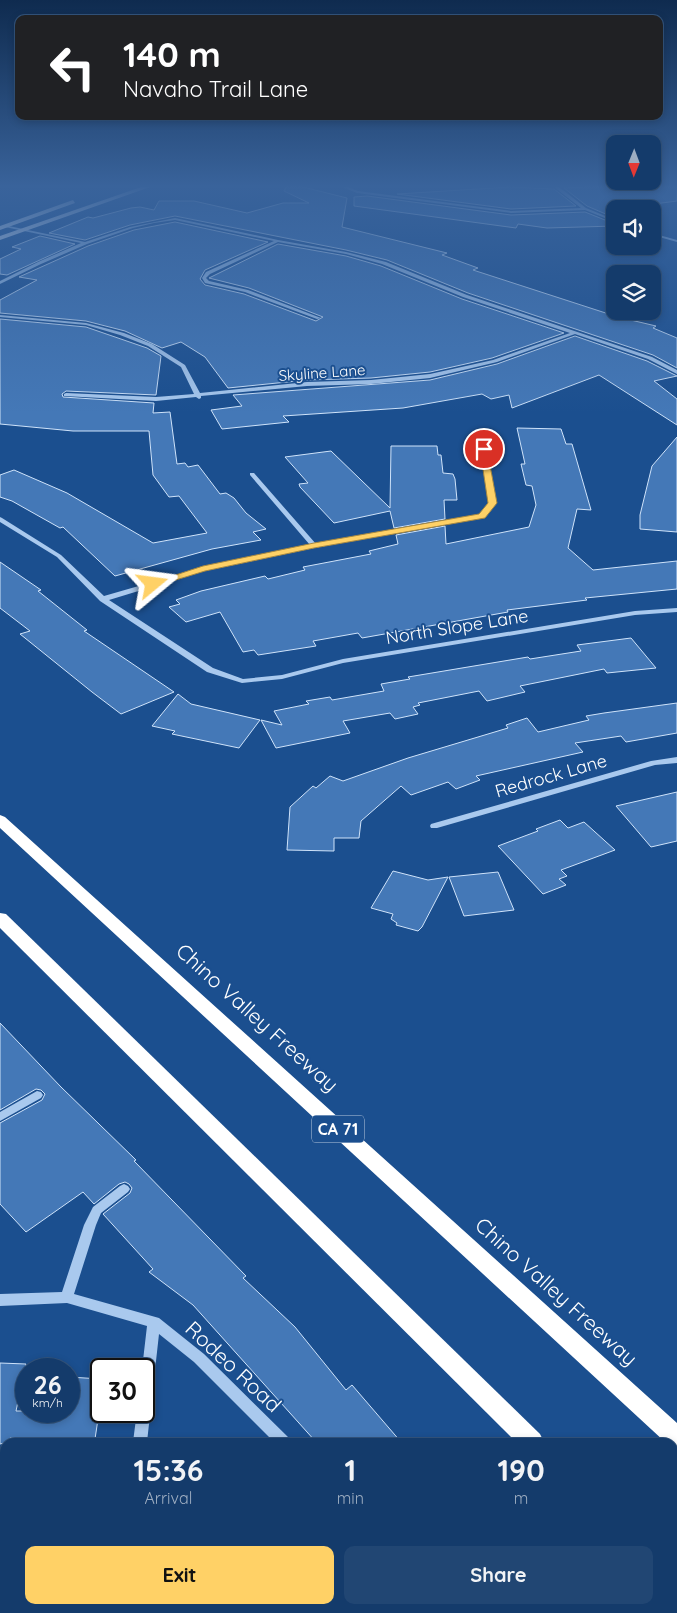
<!DOCTYPE html>
<style>
:root{--surface:#143b6b;--page:#214673;--text:#f1f3f6;--muted:#9dadc1;--line:#33557e;--accent:#ffd166}
body{margin:0;font-family:Quicksand,sans-serif;background:var(--page);color:var(--text);height:100vh;display:flex;flex-direction:column;font-size:19px;white-space:nowrap}
*{box-sizing:border-box;margin:0}
p{font-size:16px;color:var(--muted)}
.icon{flex:none;width:28px;height:28px;fill:none;stroke:currentColor;stroke-width:2;stroke-linecap:round;stroke-linejoin:round}
.map{position:relative;flex:1;overflow:hidden}
.details{position:absolute;left:0px;top:1438px;width:678px;height:176px;display:flex;flex-direction:column;background:var(--surface);border-radius:15px 15px 0 0;box-shadow:0 2px 8px #0003,0 0 0 1px var(--line)}
.details>*{flex:none}
.top-card{position:absolute;left:15px;top:15px;width:648px;height:105px;border-radius:10px;box-shadow:0 2px 8px #0003,0 0 0 1px var(--line);background:#202124;color:#fff;overflow:hidden}
.needle{width:32px;rotate:181deg}
.fabs{position:absolute;left:606px;top:135px;display:grid;gap:10px}
.fabs a{display:grid;place-items:center;width:55px;height:55px;border-radius:10px;background:var(--surface);box-shadow:0 2px 8px #0003,0 0 0 1px var(--line);font-size:25px}
.speed{position:absolute;left:15px;top:1358px;display:flex;gap:10px;font-size:25px;font-weight:700;text-align:center}
.speed>*{display:grid;place-content:center;width:65px;height:65px;border-radius:50%;background:var(--surface);box-shadow:0 2px 8px #0003,0 0 0 1px var(--line);line-height:1}
.speed small{font-size:12px;font-weight:400}
.speed .limit{border:2px solid #111;border-radius:8px;background:#fff;color:#111}
.pin{position:absolute;display:grid;place-items:center;width:42px;height:42px;color:#fff;margin:-21px;border:2px solid #fff;border-radius:50%;box-shadow:0 1px 5px #0007}
.me{position:absolute;width:55px;margin:-28px;rotate:74deg;stroke-linejoin:round;filter:drop-shadow(0 0 4px #0008)}
.turn{display:flex;align-items:center;gap:18px;height:105px;padding:0 25px;font-size:22px}
.turn .icon{width:65px;height:65px;stroke-width:2.5}
.turn b{display:block;font-size:35px;line-height:42px}
.eta{display:flex;justify-content:space-evenly;align-items:center;height:85px;text-align:center}
.eta b{font-size:30px;font-weight:800;line-height:35px}
.cta{display:flex;gap:10px;margin-top:auto;padding:10px 25px}
.cta a{flex:1;height:58px;border-radius:10px;background:var(--accent);color:#111;font-size:20px;font-weight:800;line-height:58px;text-align:center}
.cta a+a{background:var(--page);color:var(--text)}
.map>svg:first-child{display:block}
.building{fill:#4478b7;stroke:#cfe3fa}
.lines{fill:none;stroke-linecap:round;stroke-linejoin:round}
.minor{fill:#a9c9ee;fill-rule:evenodd}
.major{fill:#f0f6ff;fill-rule:evenodd}
.highway{fill:#fff;fill-rule:evenodd}
.route{fill:#ffd166;stroke:#a68842}
.labels{text-anchor:middle;stroke-width:4;stroke-linejoin:round;paint-order:stroke}
.far-street-label{font-size:15px;fill:#fff;stroke:#1b4f8f}
.shield{fill:#1b4f8f;stroke:#bbcadd;stroke-width:1}
.shield-label{font-size:16px;font-weight:bold;fill:#fff}
.street-label{font-size:18px;fill:#fff;stroke:#1b4f8f}
.near-street-label{font-size:21px;fill:#fff;stroke:#1b4f8f}
</style>
<div class="map">
<svg width="677" height="1613" viewBox="0 0 677 1613">
<rect width="100%" height="100%" fill="#1b4f8f"/>
<!-- building -->
<g class="building">
<polygon points="286,187 303,187 347,198 342,227 447,253 442,255 478,268 473,270 618,317 656,326 653,328 677,338 677,368 653,355 468,293 387,260 346,250 175,216 130,225 85,240 49,233 88,217 93,218 131,208 140,207 154,210 159,201 194,201 247,213 283,203 309,203 284,191"/>
<polygon points="510,187 554,189 576,206 511,209 397,194"/>
<polygon points="584,187 677,187 677,201 615,209 615,218 587,206 564,188"/>
<polygon points="367,196 511,215 585,212 615,224 615,226 547,228 518,224 516,228 354,206 354,197"/>
<polygon points="175,222 268,242 205,270 200,279 205,285 244,294 316,321 323,317 249,288 209,278 278,244 346,256 381,266 462,299 564,333 492,358 430,372 371,378 307,380 228,388 205,357 181,342 162,348 125,331 86,321 0,313 0,300 37,280 19,277 88,246 134,230"/>
<polygon points="40,236 75,244 7,275 0,274 0,259 21,249 12,247"/>
<polygon points="0,319 86,327 147,348 161,356 156,395 66,391 62,394 63,397 154,403 153,413 170,412 177,464 185,463 188,467 198,465 220,494 226,493 234,498 246,513 266,529 253,532 261,540 212,549 115,576 63,527 60,528 12,501 0,497 0,475 14,470 67,493 153,543 207,533 179,496 169,497 153,475 149,431 73,431 0,424"/>
<polygon points="575,336 647,361 677,376 654,381 677,399 677,425 599,375 512,408 509,395 491,399 482,394 403,408 283,416 289,422 222,429 211,410 242,406 233,395 430,380 497,364"/>
<polygon points="517,428 561,429 566,444 572,444 591,510 577,509 568,548 593,570 677,561 677,589 585,598 587,600 507,610 508,612 362,638 358,633 313,641 316,646 258,655 254,650 243,652 220,612 186,622 169,607 180,604 176,600 201,591 265,576 268,579 305,570 303,567 371,554 369,551 398,544 396,535 445,526 446,544 529,527 536,505 532,486 526,485 521,464 525,464"/>
<polygon points="677,437 677,532 640,529 640,515 652,466"/>
<polygon points="391,446 437,446 438,455 441,455 443,473 453,474 455,479 457,500 444,500 445,519 394,528 390,511 334,523 300,487 299,484 308,483 285,457 331,451 390,508"/>
<polygon points="0,562 41,590 38,591 87,630 84,631 174,692 121,714 92,692 20,634 30,631 0,608"/>
<polygon points="631,638 656,668 607,673 604,669 520,686 525,692 487,701 479,691 418,703 420,705 413,707 418,714 395,719 390,713 343,721 350,733 276,748 261,720 282,725 274,711 309,704 306,701 330,697 332,700 384,691 381,684 410,679 408,677 528,657 530,659 581,651 577,645"/>
<polygon points="178,694 191,704 260,720 239,748 172,734 175,731 152,726"/>
<polygon points="677,703 677,733 626,742 621,736 575,743 583,752 476,776 480,780 456,789 448,782 411,795 401,786 361,821 359,838 334,838 334,851 287,850 290,807 313,786 316,788 330,776 343,781 408,758 508,728 506,725 527,718 538,732 589,720 586,716 604,713"/>
<polygon points="677,792 677,841 651,847 616,806"/>
<polygon points="560,820 568,828 584,822 615,850 561,870 567,876 559,879 566,885 543,894 498,846 538,831 536,829"/>
<polygon points="393,871 428,880 448,877 422,927 418,931 396,925 397,923 391,919 393,914 371,908"/>
<polygon points="498,872 514,910 464,916 449,877"/>
<polygon points="0,1023 61,1087 136,1160 134,1161 246,1276 243,1278 295,1327 346,1390 352,1385 401,1442 316,1442 193,1305 149,1272 153,1269 103,1214 130,1193 132,1188 129,1184 125,1182 119,1184 94,1204 83,1192 26,1232 0,1204 0,1123 42,1100 45,1094 41,1090 36,1089 0,1110"/>
<polygon points="0,1363 26,1364 16,1411 69,1411 69,1377 101,1379 101,1399 95,1439 10,1438 9,1442 0,1444"/>
</g>
<g class="lines">
<!-- minor -->
<g class="minor">
<polygon points="342,187 348,187 358,191 511,211 581,208 554,187 559,187 586,208 615,220 615,222 585,210 511,213 357,193"/>
<polygon points="175,218 278,240 346,252 386,262 467,295 652,357 677,370 677,374 648,359 575,334 497,362 430,378 371,384 307,386 201,396 201,398 199,399 196,397 156,401 64,396 64,394 66,393 156,397 194,394 181,367 148,346 120,335 86,325 0,317 0,315 86,323 124,333 152,344 185,365 200,393 307,382 371,380 430,374 493,360 570,333 463,297 382,264 346,254 278,242 210,274 206,278 209,281 248,290 321,318 317,319 245,292 205,283 202,278 206,272 274,241 175,220 154,223 133,228 87,244 41,264 0,284 0,281 38,262 81,243 5,227 4,225 85,242 130,227"/>
<polygon points="652,233 677,240 677,242 652,235"/>
<polygon points="484,447 487,449 496,503 484,517 314,548 204,571 109,600 213,668 243,679 282,675 343,659 635,611 677,608 677,612 635,615 343,663 282,679 242,683 207,672 100,601 57,557 0,522 0,517 2,518 61,555 104,596 201,568 310,545 250,475 250,473 254,473 316,544 480,514 490,503 481,449"/>
<polygon points="677,757 677,763 655,765 437,828 431,828 430,826 431,824 651,761"/>
<polygon points="37,1091 41,1092 43,1095 41,1098 0,1121 0,1112"/>
<polygon points="124,1184 128,1186 130,1189 128,1192 101,1213 96,1225 74,1294 159,1318 204,1354 288,1437 290,1442 274,1442 194,1362 159,1334 147,1442 133,1442 137,1411 144,1411 144,1369 142,1369 147,1326 67,1303 0,1306 0,1294 62,1292 84,1225 93,1207 120,1186"/>
</g>
<!-- major -->
<g class="major">
<polygon points="141,187 150,187 0,240 0,236"/>
<polygon points="73,200 75,203 0,230 0,226"/>
</g>
<!-- highway -->
<g class="highway">
<polygon points="0,815 5,817 677,1423 677,1449 672,1447 672,1442 665,1442 0,828"/>
<polygon points="0,913 6,914 540,1434 544,1442 516,1442 0,928"/>
<polygon points="672,1568 677,1570 677,1599 672,1597"/>
</g>
</g>
<!-- sky -->
<linearGradient id="sky" x2="0" y2="1"><stop stop-color="#0f2b4f"/><stop offset="0.45" stop-color="#39639b"/><stop offset="1" stop-color="#39639b" stop-opacity="0"/></linearGradient>
<rect width="677" height="413" fill="url(#sky)"/>
<!-- route -->
<polygon class="route" points="484,447 487,449 497,503 485,518 314,548 205,571 153,587 148,584 203,566 314,543 479,514 488,503 480,449"/>
<g class="labels">
<!-- far-street labels -->
<g class="far-street-label">
<text transform="translate(322 373) rotate(-4)" y="5">Skyline Lane</text>
</g>
<!-- shield labels -->
<rect class="shield" x="312" y="1115.5" width="52" height="27" rx="4"/>
<g class="shield-label">
<text x="338" y="1135">CA 71</text>
</g>
<!-- street labels -->
<g class="street-label">
<text transform="translate(457 627) rotate(-9)" y="6">North Slope Lane</text>
<text transform="translate(551 776) rotate(-16)" y="6">Redrock Lane</text>
</g>
<!-- near-street labels -->
<g class="near-street-label">
<text transform="translate(257 1018) rotate(42)" y="7">Chino Valley Freeway</text>
<text transform="translate(556 1292) rotate(42)" y="7">Chino Valley Freeway</text>
<text transform="translate(233 1367) rotate(43)" y="7">Rodeo Road</text>
</g>
</g>
</svg>
<div class="fabs">
<a><svg class="needle" viewBox="-14 -14 28 28"><path d="M0-13l5 13h-10z" fill="#e53935"/><path d="M0 13l5-13h-10z" fill="#9dadc1"/></svg></a>
<a><svg class="icon" aria-label="sound" viewBox="0 0 24 24"><path d="M4 9h4l5-4v14l-5-4H4zM17 9q2 3 0 6"/></svg></a>
<a><svg class="icon" aria-label="layers" viewBox="0 0 24 24"><path d="M12 4l9 5-9 5-9-5zM3 14l9 5 9-5"/></svg></a>
</div>
<div class="speed"><div>26<small>km/h</small></div><div class="limit">30</div></div>
<div class="pin" style="left:484px;top:449px;background:#d93025"><svg class="icon" aria-label="arrive" viewBox="0 0 24 24"><path d="M6 21V4h12l-3 4 3 4H6"/></svg></div>
<svg class="me" style="left:153px;top:584px" viewBox="-20 -20 40 40"><path d="M0-17L14 15 0 8-14 15z" fill="#ffd166" stroke="#fff" stroke-width="4"/></svg>
<div class="top-card">
<div class="turn"><svg class="icon" aria-label="left" viewBox="0 0 24 24"><path d="M17 20v-9H6M10 6l-5 5 5 5"/></svg><div><b>140 m</b>Navaho Trail Lane</div></div>
</div>
<section class="details">
<div class="eta">
<div><b>15:36</b><p>Arrival</p></div>
<div><b>1</b><p>min</p></div>
<div><b>190</b><p>m</p></div>
</div>
<div class="cta"><a>Exit</a><a>Share</a></div>
</section>
</div>
